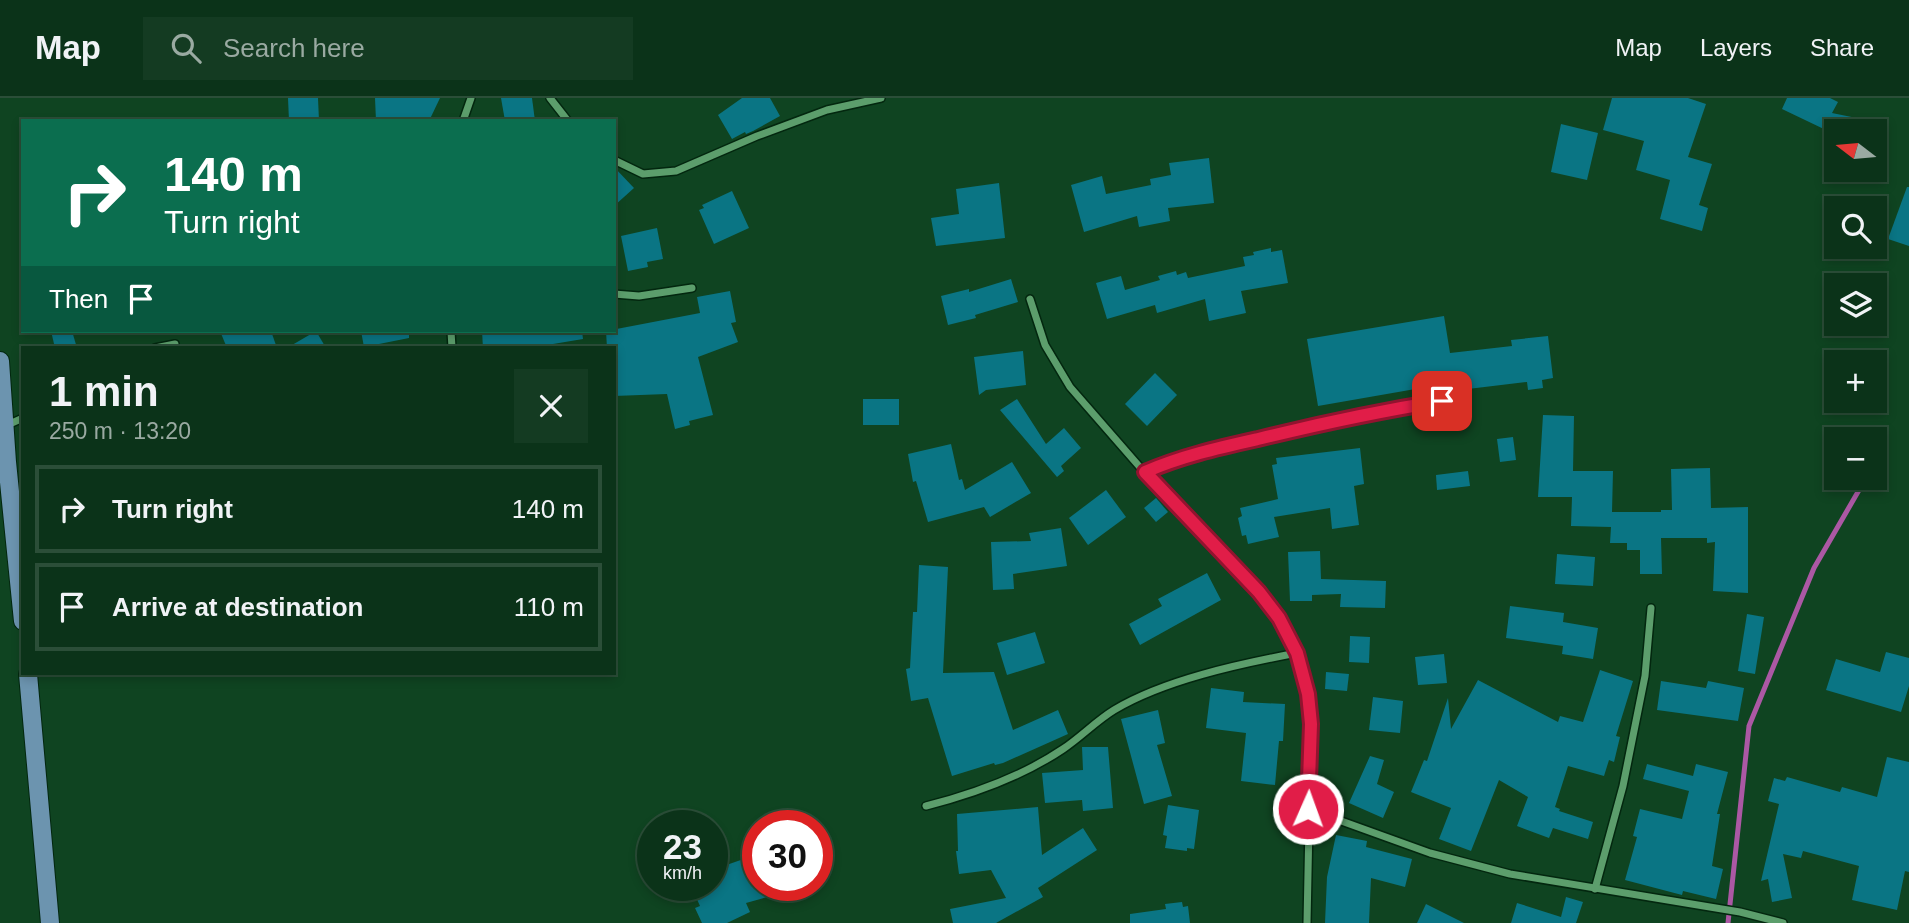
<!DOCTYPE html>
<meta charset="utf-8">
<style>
:root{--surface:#0b3319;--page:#143b22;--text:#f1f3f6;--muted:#9aaaa2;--line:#2b4e38}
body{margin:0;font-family:Arial,sans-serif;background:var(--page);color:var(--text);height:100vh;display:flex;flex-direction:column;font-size:26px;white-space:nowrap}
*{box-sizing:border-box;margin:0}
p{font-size:23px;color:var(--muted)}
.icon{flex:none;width:38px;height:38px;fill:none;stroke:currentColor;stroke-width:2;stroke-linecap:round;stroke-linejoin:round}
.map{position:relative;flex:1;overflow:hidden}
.details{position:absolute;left:21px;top:248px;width:595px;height:329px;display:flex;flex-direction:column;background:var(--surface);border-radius:0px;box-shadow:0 4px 10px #0003,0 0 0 2px var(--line)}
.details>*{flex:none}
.top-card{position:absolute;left:21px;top:21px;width:595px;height:214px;border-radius:0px;box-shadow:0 4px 10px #0003,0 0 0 2px var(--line);background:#0b6e4f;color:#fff;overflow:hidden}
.needle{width:46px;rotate:286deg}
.tools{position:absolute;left:1824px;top:21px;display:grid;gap:14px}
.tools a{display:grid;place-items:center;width:63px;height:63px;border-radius:0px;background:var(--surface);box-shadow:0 4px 10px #0003,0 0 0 2px var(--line);font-size:35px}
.speed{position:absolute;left:637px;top:712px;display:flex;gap:14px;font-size:35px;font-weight:700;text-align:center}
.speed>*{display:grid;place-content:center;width:91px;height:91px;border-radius:50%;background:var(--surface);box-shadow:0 4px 10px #0003,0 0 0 2px var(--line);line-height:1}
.speed small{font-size:18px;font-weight:400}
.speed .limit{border:10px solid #d22;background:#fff;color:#111}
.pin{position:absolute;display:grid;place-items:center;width:60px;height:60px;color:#fff;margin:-30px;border-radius:14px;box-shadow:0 4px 10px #0006}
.me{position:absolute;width:77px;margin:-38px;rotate:2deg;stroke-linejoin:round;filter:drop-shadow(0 0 5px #0008)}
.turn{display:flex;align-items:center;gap:24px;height:147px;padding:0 28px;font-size:32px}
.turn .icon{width:91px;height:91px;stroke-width:2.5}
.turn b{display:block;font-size:49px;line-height:60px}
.then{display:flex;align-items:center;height:66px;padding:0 28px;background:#0003;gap:14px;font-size:26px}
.round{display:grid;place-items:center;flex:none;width:74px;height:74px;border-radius:0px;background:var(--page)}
.head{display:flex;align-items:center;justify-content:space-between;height:119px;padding:0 28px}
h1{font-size:42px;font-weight:700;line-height:52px}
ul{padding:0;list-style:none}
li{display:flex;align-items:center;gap:21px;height:88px;margin:0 14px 10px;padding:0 14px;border:4px solid var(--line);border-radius:0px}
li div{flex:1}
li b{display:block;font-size:26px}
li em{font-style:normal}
header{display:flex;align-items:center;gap:42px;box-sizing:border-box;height:98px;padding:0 35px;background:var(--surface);border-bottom:2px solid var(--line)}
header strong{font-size:33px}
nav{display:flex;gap:38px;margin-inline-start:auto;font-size:24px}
.search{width:490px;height:63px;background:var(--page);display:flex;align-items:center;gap:18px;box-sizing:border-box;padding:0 24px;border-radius:0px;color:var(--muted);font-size:26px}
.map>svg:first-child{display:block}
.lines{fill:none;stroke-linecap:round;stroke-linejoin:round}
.stream{stroke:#ab58a4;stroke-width:5}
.building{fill:#0a7584}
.minor-casing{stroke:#03270f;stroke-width:10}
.primary-casing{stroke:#03270f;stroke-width:20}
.minor{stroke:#5c9e6c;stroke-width:7}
.primary{stroke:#6c94af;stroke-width:18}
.route-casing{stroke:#92132f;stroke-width:18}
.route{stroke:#e11d48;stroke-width:12}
</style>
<header>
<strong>Map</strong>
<div class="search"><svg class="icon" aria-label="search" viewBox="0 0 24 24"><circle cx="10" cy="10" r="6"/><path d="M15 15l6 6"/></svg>Search here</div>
<nav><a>Map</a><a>Layers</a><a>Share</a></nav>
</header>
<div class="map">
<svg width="1909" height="825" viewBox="0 0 1909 825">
<rect width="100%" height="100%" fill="#0f4421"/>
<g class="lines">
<!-- stream -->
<polyline class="stream" points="1728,825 1749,628 1814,470 1866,380"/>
</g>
<!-- building -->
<g class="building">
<polygon points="288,0 318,0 319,23 289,23"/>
<polygon points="375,0 440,0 429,23 376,23"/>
<polygon points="501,0 532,0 535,23 505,23"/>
<polygon points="742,0 770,0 780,18 753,33 746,36 745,34 732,41 718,17"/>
<polygon points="1612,0 1688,0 1706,6 1688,59 1712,66 1699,107 1708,110 1702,133 1660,121 1670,82 1636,72 1644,43 1603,32"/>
<polygon points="1787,0 1830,0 1838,4 1832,15 1886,26 1885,33 1828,33 1782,11"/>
<polygon points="1561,26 1598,35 1587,82 1551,74"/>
<polygon points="1209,60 1214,105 1168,110 1170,123 1139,129 1137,118 1084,134 1071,87 1102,78 1106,96 1151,87 1150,81 1171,77 1169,65"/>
<polygon points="614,69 634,90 614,108"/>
<polygon points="999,85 1005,140 936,148 931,120 959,116 956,91"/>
<polygon points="1907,89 1909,89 1909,148 1888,141"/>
<polygon points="732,93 749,130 714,146 699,112 704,110 702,107"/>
<polygon points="657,130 663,161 647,164 648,169 628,173 621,138"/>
<polygon points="1271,150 1271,154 1282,152 1288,185 1241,193 1246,215 1209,223 1205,201 1157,215 1155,207 1107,221 1096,185 1121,178 1125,192 1160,182 1158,178 1176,173 1177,177 1186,174 1188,180 1245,168 1243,159 1254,157 1253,154"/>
<polygon points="1011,181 1018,204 975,217 976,220 948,227 941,198 969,191 969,194"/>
<polygon points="730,193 736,224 731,225 738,244 698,259 713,317 689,323 690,327 675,331 667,296 614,298 614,250 607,250 606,233 700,215 697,199"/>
<polygon points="1444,218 1450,255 1512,248 1511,242 1548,238 1553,280 1542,282 1543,290 1528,292 1527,284 1468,291 1467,282 1318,308 1307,241"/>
<polygon points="51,233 72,233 77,250 55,250"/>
<polygon points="220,233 271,233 277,250 227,250"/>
<polygon points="316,233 326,250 287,250"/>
<polygon points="361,233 409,233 409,240 364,249"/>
<polygon points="482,233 582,233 583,241 529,250 483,250"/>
<polygon points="1023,253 1026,287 986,292 979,297 974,259"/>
<polygon points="1155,275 1177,297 1147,328 1125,306"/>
<rect x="863" y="301" width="36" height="26"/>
<polygon points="1017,301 1046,346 1064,330 1081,350 1061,368 1064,373 1057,379 1000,312"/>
<polygon points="1543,317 1574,318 1573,373 1613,373 1612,414 1661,414 1661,412 1672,412 1671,371 1710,370 1711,410 1748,409 1748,495 1713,493 1715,444 1707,445 1707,440 1661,440 1662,476 1640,476 1640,452 1627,452 1627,445 1610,445 1611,429 1571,428 1572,399 1538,399"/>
<polygon points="1513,339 1516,362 1500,364 1497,341"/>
<polygon points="951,346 959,382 962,381 965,392 1012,364 1031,395 990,419 984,409 928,424 916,383 913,384 908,356"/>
<polygon points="1360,350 1364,386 1354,388 1359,427 1332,431 1330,410 1274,419 1279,439 1248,446 1246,437 1242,438 1238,420 1242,418 1240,410 1278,401 1272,367 1277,366 1276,360"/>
<polygon points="1468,373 1470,388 1437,392 1436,377"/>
<polygon points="1106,392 1126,419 1088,447 1069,420"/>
<polygon points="1156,400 1168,414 1156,424 1144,410"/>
<polygon points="1061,430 1067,468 1013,476 1014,491 993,492 991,444 1031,443 1029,435"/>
<polygon points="1320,453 1321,481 1386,483 1385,510 1340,509 1341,496 1312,497 1312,503 1290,503 1288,454"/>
<polygon points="1557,456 1595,459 1593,488 1555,486"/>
<polygon points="919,467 948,469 943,575 994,574 1013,632 1058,612 1068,636 1003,665 995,667 994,665 952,678 928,600 911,603 906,571 910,570 913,514 917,514"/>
<polygon points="1207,475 1221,502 1140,547 1129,526 1162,508 1158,501"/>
<polygon points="1510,508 1564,515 1563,524 1598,530 1593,561 1562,556 1563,548 1506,540"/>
<polygon points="1747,516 1764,519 1755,576 1738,573"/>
<polygon points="1035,534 1045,565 1007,577 997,545"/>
<polygon points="1350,538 1370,539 1369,565 1349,564"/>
<polygon points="1886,554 1909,560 1909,588 1901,614 1826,592 1836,561 1880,574"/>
<polygon points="1444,556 1447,585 1418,587 1415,559"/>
<polygon points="1600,572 1633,583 1616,638 1620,639 1614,664 1609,662 1604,678 1568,668 1555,709 1560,711 1559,713 1593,724 1588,741 1553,730 1549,740 1517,728 1528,699 1499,682 1471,753 1439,741 1451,710 1411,694 1424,662 1427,663 1448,600 1451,631 1478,582 1558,624 1560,618 1583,624"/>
<polygon points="1326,574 1349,576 1347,593 1325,591"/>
<polygon points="1661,583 1706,590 1708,583 1744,590 1738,623 1657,612"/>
<polygon points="1211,590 1244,594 1243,604 1285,606 1283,643 1279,643 1275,687 1241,683 1246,635 1206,630"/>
<polygon points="1373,599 1403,603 1400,635 1369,632"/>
<polygon points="1158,612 1165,645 1157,647 1172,698 1144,706 1121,621"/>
<polygon points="1082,649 1108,649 1113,710 1083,713 1082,702 1045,705 1042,675 1083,672"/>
<polygon points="1370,658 1384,662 1377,686 1394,694 1383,720 1349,705"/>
<polygon points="1887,659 1909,664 1909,774 1905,773 1897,812 1852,802 1859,768 1803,753 1801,760 1783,756 1792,800 1772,804 1768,781 1761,783 1779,706 1768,703 1774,680 1785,683 1787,679 1840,694 1842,689 1877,699"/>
<polygon points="1647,666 1693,678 1696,666 1728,674 1717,716 1720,716 1712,768 1723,771 1716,801 1683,793 1682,797 1625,782 1637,739 1633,738 1640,711 1682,721 1689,693 1643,681"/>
<polygon points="1168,707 1199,712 1194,751 1187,750 1187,753 1165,750 1167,738 1163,737"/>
<polygon points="1038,709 1042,757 1083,730 1097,752 1038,790 1043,799 996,825 953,825 950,811 1006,800 991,772 959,776 956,753 958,753 957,716"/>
<polygon points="1336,737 1367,743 1366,749 1412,761 1405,789 1371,780 1369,825 1325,825 1327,779"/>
<polygon points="758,756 758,788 791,788 792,792 746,805 750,814 727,825 702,825 695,810 700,808 691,788 712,788 712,772"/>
<polygon points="1566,799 1583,804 1576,825 1511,825 1517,805 1561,819"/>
<polygon points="1182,804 1183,809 1188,808 1190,825 1130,825 1130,816 1166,811 1165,806"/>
<polygon points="1426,806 1464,825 1417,825"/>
</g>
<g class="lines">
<defs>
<g id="minor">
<polyline points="550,0 568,23"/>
<polyline points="463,23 471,0"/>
<polyline points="614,62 643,76 676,73 757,38 827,12 881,0"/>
<polyline points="614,196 639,198 692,190"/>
<polyline points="1030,201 1045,247 1070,289 1145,375 1259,494 1279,520 1297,555 1308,596 1311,626 1307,825"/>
<polyline points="451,233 452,250"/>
<polyline points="155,250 175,246"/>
<polyline points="5,328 23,320"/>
<polyline points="1145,375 1178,360 1355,317 1442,303"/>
<path d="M926 708C973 696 1023 678 1063 651 1081 639 1096 623 1114 612 1164 582 1239 566 1297 555"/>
<polyline points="1308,711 1430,755 1510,776 1740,814 1783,825"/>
<polyline points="1595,791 1623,688 1645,578 1651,510"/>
</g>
<g id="primary">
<polyline points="0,263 7,364 23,523"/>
<polyline points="28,576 50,825"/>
</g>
</defs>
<!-- minor casing -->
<use href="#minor" class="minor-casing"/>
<!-- primary casing -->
<use href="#primary" class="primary-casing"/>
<!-- minor -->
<use href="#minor" class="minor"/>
<!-- primary -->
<use href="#primary" class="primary"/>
</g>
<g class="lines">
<defs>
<path id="route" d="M1308 711 1311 626 1308 596 1297 555 1279 520 1259 494 1145 374C1182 358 1218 350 1258 341 1319 326 1380 313 1442 303"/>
</defs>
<!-- route casing -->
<use href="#route" class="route-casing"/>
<!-- route -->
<use href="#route" class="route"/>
</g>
</svg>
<div class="tools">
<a><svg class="needle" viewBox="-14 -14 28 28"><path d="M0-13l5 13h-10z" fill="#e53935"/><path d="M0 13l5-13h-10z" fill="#9aaaa2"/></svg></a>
<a><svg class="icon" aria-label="search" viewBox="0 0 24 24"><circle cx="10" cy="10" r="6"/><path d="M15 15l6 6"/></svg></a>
<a><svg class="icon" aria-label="layers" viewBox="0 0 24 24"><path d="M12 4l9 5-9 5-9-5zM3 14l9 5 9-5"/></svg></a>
<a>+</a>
<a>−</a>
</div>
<div class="speed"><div>23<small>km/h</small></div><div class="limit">30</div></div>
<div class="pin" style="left:1442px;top:303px;background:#d93025"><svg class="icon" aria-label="arrive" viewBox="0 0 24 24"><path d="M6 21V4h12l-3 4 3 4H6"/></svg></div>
<svg class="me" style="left:1308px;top:711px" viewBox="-20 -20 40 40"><circle r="17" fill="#e11d48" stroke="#fff" stroke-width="3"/><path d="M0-11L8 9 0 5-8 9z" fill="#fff"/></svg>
<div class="top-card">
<div class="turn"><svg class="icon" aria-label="right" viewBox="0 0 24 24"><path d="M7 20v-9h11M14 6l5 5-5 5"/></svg><div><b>140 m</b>Turn right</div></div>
<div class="then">Then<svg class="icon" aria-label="arrive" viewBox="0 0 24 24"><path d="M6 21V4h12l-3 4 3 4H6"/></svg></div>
</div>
<section class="details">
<div class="head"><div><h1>1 min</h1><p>250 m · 13:20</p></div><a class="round"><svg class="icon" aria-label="close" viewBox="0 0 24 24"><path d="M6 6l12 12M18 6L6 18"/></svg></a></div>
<ul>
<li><svg class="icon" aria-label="right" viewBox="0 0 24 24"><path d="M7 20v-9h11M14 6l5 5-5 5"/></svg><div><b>Turn right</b></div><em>140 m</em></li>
<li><svg class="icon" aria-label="arrive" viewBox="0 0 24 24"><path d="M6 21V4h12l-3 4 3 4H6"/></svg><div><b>Arrive at destination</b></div><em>110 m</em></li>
</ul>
</section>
</div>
